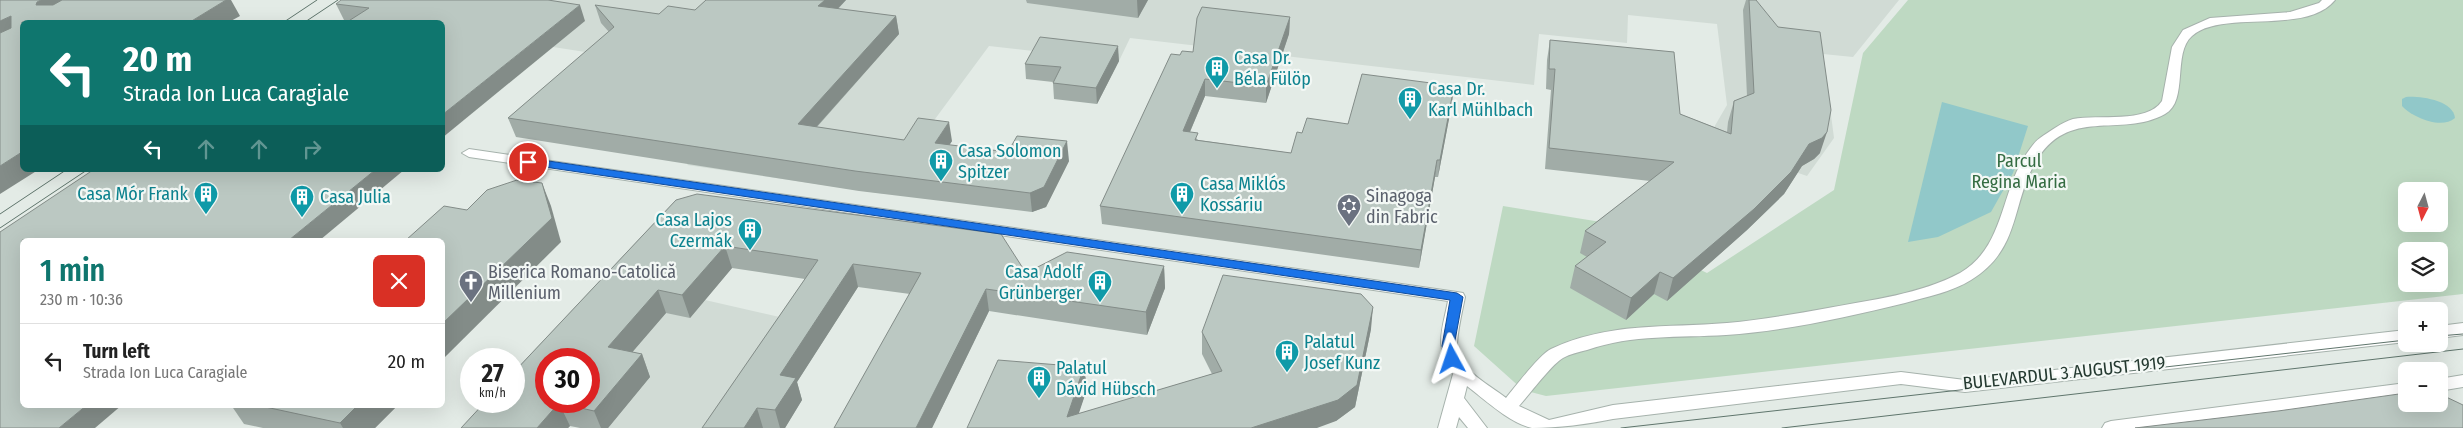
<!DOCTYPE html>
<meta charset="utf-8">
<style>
:root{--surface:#fff;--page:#f6f6f6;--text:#222;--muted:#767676;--line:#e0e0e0;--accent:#0f766e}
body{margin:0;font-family:"Fira Sans Condensed",sans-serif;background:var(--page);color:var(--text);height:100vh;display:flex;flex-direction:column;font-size:19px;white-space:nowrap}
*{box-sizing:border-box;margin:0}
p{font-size:16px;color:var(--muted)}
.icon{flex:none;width:28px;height:28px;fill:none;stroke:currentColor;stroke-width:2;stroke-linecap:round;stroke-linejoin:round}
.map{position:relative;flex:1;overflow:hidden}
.panel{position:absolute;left:20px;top:238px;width:425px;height:170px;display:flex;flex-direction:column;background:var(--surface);border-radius:8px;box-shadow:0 5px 20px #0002}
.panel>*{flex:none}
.guide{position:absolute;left:20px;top:20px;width:425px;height:152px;border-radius:8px;box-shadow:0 5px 20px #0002;background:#0f766e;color:#fff;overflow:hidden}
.needle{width:32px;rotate:186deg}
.fabs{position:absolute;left:2398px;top:182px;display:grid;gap:10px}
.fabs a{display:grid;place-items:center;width:50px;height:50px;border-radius:8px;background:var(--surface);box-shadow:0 5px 20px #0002;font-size:25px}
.speed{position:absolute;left:460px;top:348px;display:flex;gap:10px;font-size:25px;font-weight:700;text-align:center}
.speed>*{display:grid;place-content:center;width:65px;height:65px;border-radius:50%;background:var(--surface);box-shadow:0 5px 20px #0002;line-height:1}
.speed small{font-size:12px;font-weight:400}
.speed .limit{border:8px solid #d22;background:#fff;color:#111}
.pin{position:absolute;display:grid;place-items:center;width:42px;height:42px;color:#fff;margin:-21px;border:2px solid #fff;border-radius:50%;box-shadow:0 1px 5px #0007}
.me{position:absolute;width:55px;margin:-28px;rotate:355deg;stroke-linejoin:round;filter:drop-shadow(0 0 4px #0008)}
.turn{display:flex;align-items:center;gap:18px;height:105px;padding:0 20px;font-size:22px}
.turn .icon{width:65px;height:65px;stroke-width:2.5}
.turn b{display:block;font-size:35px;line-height:42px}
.lanes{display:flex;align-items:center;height:48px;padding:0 20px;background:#0003;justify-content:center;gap:25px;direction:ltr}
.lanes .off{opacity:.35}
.round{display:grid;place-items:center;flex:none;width:52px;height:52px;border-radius:8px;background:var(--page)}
.summary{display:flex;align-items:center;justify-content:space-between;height:85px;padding:0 20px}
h1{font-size:30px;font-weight:600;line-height:38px;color:var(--accent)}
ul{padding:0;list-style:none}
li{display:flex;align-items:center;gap:15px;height:75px;padding:0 20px;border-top:1px solid var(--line)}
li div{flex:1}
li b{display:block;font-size:19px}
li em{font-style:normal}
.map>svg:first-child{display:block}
.built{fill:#d1dbd5}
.green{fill:#bed9c2;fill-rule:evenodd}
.water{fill:#91c8c9}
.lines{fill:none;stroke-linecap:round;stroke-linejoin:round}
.street-casing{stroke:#a6b2ac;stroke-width:2}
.street{fill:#fff;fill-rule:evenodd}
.tram{stroke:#5f756c;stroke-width:1}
.wall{fill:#a1aca7}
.shaded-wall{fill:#838c88}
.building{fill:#bbc8c2;stroke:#838c88;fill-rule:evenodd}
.route{fill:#1a73e8;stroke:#114b97}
.labels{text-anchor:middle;stroke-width:4.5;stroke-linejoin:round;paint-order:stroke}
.culture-label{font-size:18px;fill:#0d838f;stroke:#f3f8f5;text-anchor:start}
.park-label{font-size:18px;fill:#346c42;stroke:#f3f8f5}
.worship-label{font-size:18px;fill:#5b616d;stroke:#f3f8f5;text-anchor:start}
.street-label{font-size:18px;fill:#253a31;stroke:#f3f8f5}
</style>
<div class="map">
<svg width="2463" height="428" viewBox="0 0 2463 428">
<rect width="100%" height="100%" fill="#e3ebe6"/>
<!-- built -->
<g class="built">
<polygon points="372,0 1899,0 1853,57 1823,54 1834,138 1807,176 1706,141 1727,105 1717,24 1628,15 1627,43 1539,34 1534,85 1130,38 1119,61 989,46 921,138 885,194 687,165 766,80 463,33 442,22 363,22 344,20"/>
<polygon points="626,284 705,300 797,321 725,428 608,428 589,359 557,359"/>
</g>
<!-- green -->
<path class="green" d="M1908 0H2463V294L1546 396 1523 390 1474 346 1503 206 1601 222 1707 273 1834 190 1863 53ZM2406 191H2439V224H2406ZM2406 251H2439V284H2406Z"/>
<!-- water -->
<g class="water">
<path d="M2406 97C2420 96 2453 100 2455 118 2441 130 2412 117 2402 106V99Z"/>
<polygon points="1942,102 2028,126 2013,173 1991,212 1938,237 1908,242"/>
</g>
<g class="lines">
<defs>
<g id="street">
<path d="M2322 0H2335C2306 36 2222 9 2192 36 2172 53 2189 101 2165 114 2120 139 2068 105 2035 163 2011 205 2021 249 1971 280 1952 292 1926 297 1905 303 1847 317 1786 331 1726 335 1679 338 1633 334 1587 350 1579 352 1570 354 1563 358 1552 364 1529 395 1519 406L1549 420 1613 405 1901 372 1965 380 2406 330V342L1965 392 1901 384 1613 419C1589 424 1557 428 1532 428 1510 423 1485 400 1467 386L1464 398 1487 428H1468L1459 417 1456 428H1438L1453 374C1434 346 1442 332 1448 301L469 157 462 153 469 149 1457 292 1463 293 1465 297C1462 312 1458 328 1457 344 1455 368 1490 385 1506 398 1515 387 1540 354 1551 349 1608 322 1667 328 1727 323 1761 320 1795 314 1828 308 1871 300 1921 294 1960 273 2005 247 2000 192 2027 153 2031 148 2034 142 2040 138 2049 132 2062 122 2073 119 2098 114 2147 124 2162 101L2172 47 2183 30 2210 18 2290 12 2319 3Z"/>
<polygon points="2463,323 2463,335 2439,338 2439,326"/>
<polygon points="2463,375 2463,387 2439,391 2439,379"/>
<polygon points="2406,383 2406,395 2161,428 2102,428 2105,423 2111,421"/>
</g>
</defs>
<!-- street casing -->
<use href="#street" class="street-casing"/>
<!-- street -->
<use href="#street" class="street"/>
<!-- tram -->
<g class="tram">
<polyline points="284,22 317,0"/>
<polyline points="305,22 338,0"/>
<polyline points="0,214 66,170"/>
<polyline points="0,228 87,170"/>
<polyline points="2439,336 2463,334"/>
<polyline points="1621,428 2406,340"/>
<polyline points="1782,428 2463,349"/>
</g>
</g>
<!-- wall -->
<g class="wall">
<polygon points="706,0 846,0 838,9 896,16 899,34 817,127 904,140 952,141 949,145 1069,161 1046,207 1032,212 859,191 516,137 508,118 609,32 601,23 595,5 659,14 695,10"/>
<polygon points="1026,0 1148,0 1138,18 1027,3"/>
<polygon points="1746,0 1756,0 1820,153 1814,159 1802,166 1784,194 1747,230 1667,301 1654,294 1626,320 1570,288 1575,266 1587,257 1580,253 1585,231 1650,181 1545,169 1551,90 1546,89 1547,60 1550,40 1680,114 1727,132 1728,122 1734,101 1747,96 1743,10"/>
<polygon points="336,4 585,21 442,22 350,21 344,20"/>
<polygon points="1290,17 1289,34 1266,103 1205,96 1190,132 1198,140 1291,153 1302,133 1452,103 1438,177 1435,177 1419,268 1102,224 1100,206 1180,55 1193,52"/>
<polygon points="1119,61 1097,104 1054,99 1053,83 1053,82 1026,79 1025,64"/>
<polygon points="676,200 1026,273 1164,266 1165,288 1147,335 989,311 932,428 834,428 910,294 858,287 797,382 802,400 785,428 702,428 805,279 732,268 690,318 666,313 632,352 642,354 650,377 608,428 580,428 570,426 568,428 461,428"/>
<polygon points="1371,329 1355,407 1336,421 967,428 1084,367 1087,389 1078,414 1212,374 1202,354 1202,332"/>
<polygon points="231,405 398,405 375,428 263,428 244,424"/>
</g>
<!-- shaded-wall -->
<g class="shaded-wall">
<polygon points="41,0 83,0 48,20 36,5 37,2"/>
<polygon points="226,0 231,0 240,16 229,22 190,22"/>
<polygon points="825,0 846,0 822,25 818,6"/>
<polygon points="1137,0 1148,0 1138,18"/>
<polygon points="580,5 585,21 442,138 442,115"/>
<polygon points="11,16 22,34 0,46 0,21"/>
<polygon points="896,16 899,34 802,143 798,124"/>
<polygon points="1290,17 1289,34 1266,103 1266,86"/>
<polygon points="1118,46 1119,61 1097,104 1096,88"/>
<polygon points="1205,79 1205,96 1183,148 1183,131"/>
<polygon points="1454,86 1452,103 1438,177 1440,160"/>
<polygon points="949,122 952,141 938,163 935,143"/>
<polygon points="1827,132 1820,153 1814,159 1802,166 1784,194 1747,230 1667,301 1673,278 1809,144"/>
<polygon points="1067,141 1069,161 1046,207 1032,212 1030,193"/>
<polygon points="22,152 22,170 38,170 0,194 0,166"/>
<polygon points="1437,160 1435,177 1419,268 1421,250"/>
<polygon points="375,170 404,170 320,240 289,240"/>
<polygon points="542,183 551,206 561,242 442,360 442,324"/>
<polygon points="725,246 732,268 690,318 682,295"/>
<polygon points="853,264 858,287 797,382 802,400 785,428 780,428 775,410 780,375"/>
<polygon points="1164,266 1165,288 1147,335 1146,312"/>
<polygon points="1660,272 1654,294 1626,320 1631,298"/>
<polygon points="986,289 989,311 932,428 916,428"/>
<polygon points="658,290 666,313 617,370 608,347"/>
<polygon points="1373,307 1371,329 1355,407 1336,421 1317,428 1251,428"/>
<polygon points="642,354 650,377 608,428 601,428 594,411"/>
<polygon points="1084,367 1087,389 1074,428 1067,417"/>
<polygon points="559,403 570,426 568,428 537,428"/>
<polygon points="87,405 122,405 95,428 59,428"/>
<polygon points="358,405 398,405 375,428 343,428 340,423"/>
<polygon points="757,408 763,428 744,428"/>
</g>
<!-- building -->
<g class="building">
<polygon points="0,0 41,0 37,2 36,5 53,5 62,0 226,0 190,22 22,22 22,152 0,166 0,33 11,28 11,16 0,21"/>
<polygon points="341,0 548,0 580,5 442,115 442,22 347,22 369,8 336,4"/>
<polygon points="706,0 825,0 818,6 896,16 798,124 904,140 918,118 949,122 935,143 1008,152 1017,136 1067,141 1044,187 1030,193 855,171 508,118 614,27 595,5 659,14 668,6 695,10"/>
<polygon points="1749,0 1756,0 1778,27 1820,32 1831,110 1827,132 1822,138 1809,144 1791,172 1754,209 1673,278 1660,272 1631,298 1575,266 1606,242 1585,231 1674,162 1549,148 1555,69 1549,69 1550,40 1674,52 1680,114 1731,134 1734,101 1754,93"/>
<polygon points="1202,7 1290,17 1266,86 1205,79 1183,131 1198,133 1195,140 1291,153 1297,132 1302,133 1307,118 1348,124 1362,74 1454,86 1440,160 1437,160 1421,250 1100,206 1171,54 1180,55 1182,51 1193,52 1197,18"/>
<polygon points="1040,37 1118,46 1096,88 1053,83 1061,67 1025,64"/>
<polygon points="93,170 375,170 289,240 22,240 22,405 87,405 59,428 0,428 0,232"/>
<polygon points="517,180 542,183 552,218 442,324 442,240 406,240 444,206 467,210 487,190"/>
<path d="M697 194 1001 234 1026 273 1067 252 1164 266 1146 312 986 289 916 428H834L921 273 853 264 780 375 796 378 775 410 757 408 744 428H702L818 260 725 246 682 295 658 290 608 347 642 354 594 411 559 403 537 428H461L486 401H514V372L676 200ZM546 359H589V401H546Z"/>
<polygon points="1223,275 1361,294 1373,307 1357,385 1338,400 1251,428 967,428 998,360 1084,367 1067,417 1222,371 1202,332"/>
<polygon points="2406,393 2406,404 2439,404 2439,395 2442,395 2463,405 2463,428 2135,428 2278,411"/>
<polygon points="256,405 358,405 340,423"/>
</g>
<!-- route -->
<polygon class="route" points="528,158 1457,293 1463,297 1454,346 1458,359 1452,364 1447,362 1442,346 1450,300 524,164 524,159"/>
<!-- icons -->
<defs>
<symbol id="building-pin" viewBox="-11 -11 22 30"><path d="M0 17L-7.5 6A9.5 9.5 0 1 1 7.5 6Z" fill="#0f9aa8" stroke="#f3f8f5"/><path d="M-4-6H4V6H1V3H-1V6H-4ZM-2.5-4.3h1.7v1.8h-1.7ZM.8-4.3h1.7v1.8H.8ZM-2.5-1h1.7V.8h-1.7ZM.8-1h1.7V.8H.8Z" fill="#fff"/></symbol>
<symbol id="synagogue-pin" viewBox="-11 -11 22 30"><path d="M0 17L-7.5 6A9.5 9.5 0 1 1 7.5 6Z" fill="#6b7280" stroke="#f3f8f5"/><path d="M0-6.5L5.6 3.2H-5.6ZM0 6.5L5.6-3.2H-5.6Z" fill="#fff"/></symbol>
<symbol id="church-pin" viewBox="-11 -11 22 30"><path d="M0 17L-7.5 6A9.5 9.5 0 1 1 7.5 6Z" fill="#6b7280" stroke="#f3f8f5"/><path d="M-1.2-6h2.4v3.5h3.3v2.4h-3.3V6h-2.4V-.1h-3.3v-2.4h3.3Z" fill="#fff"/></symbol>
</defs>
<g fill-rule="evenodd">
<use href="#building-pin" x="1203" y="54" width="28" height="38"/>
<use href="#building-pin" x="1396" y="85" width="28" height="38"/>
<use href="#building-pin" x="927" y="147" width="28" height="38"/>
<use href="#building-pin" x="192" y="180" width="28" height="38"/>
<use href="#building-pin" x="1168" y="180" width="28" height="38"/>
<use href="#building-pin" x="288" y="183" width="28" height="38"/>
<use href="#synagogue-pin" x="1335" y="192" width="28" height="38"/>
<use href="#building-pin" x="736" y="216" width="28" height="38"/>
<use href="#church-pin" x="457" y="268" width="28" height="38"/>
<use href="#building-pin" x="1086" y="268" width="28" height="38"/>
<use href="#building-pin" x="1273" y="338" width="28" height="38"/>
<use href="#building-pin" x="1025" y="364" width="28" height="38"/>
</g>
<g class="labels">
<!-- culture labels -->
<g class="culture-label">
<text x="1234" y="64">Casa Dr.<tspan x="1234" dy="21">Béla Fülöp</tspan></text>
<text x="1428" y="95">Casa Dr.<tspan x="1428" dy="21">Karl Mühlbach</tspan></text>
<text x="958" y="157">Casa Solomon<tspan x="958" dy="21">Spitzer</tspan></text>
<text x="1200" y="190">Casa Miklós<tspan x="1200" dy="21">Kossáriu</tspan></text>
<text x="188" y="200" text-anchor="end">Casa Mór Frank</text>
<text x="320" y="203">Casa Julia</text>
<text x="732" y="226" text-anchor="end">Casa Lajos<tspan x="732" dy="21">Czermák</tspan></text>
<text x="1082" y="278" text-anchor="end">Casa Adolf<tspan x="1082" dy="21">Grünberger</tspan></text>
<text x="1304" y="348">Palatul<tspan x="1304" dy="21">Josef Kunz</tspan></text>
<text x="1056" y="374">Palatul<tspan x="1056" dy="21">Dávid Hübsch</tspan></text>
</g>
<!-- park labels -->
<g class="park-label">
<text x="2019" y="167">Parcul<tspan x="2019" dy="21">Regina Maria</tspan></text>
</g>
<!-- worship labels -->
<g class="worship-label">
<text x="1366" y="202">Sinagoga<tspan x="1366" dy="21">din Fabric</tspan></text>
<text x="488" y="278">Biserica Romano-Catolică<tspan x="488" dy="21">Millenium</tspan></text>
</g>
<!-- street labels -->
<g class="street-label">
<text transform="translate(2064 373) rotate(-6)" y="6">BULEVARDUL 3 AUGUST 1919</text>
</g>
</g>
</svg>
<div class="fabs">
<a><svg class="needle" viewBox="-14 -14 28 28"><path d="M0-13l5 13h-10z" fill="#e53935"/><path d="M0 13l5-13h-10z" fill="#767676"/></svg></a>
<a><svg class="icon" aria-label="layers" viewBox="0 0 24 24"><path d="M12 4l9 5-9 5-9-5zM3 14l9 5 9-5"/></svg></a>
<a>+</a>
<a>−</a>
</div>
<div class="speed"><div>27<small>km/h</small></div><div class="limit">30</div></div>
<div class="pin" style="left:528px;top:162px;background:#d93025"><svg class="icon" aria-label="arrive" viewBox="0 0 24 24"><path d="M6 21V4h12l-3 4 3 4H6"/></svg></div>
<svg class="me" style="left:1452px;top:359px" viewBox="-20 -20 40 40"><path d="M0-17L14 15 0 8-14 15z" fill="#1a73e8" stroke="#fff" stroke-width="4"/></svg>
<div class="guide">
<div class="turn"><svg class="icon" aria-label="left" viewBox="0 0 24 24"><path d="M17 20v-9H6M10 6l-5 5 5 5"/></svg><div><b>20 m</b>Strada Ion Luca Caragiale</div></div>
<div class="lanes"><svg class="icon" aria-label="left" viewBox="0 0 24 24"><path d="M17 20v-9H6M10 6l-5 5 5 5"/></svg><svg class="icon off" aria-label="ahead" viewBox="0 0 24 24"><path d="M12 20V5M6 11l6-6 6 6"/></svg><svg class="icon off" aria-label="ahead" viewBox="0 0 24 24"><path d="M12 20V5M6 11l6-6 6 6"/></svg><svg class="icon off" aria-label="right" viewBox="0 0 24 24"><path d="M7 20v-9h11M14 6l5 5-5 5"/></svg></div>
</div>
<section class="panel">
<div class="summary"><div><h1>1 min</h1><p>230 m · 10:36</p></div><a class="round" style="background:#d93025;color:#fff"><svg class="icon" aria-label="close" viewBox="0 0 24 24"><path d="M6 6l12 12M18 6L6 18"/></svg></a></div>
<ul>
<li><svg class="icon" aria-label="left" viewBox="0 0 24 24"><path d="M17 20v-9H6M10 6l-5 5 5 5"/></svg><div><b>Turn left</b><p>Strada Ion Luca Caragiale</p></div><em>20 m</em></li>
</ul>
</section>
</div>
